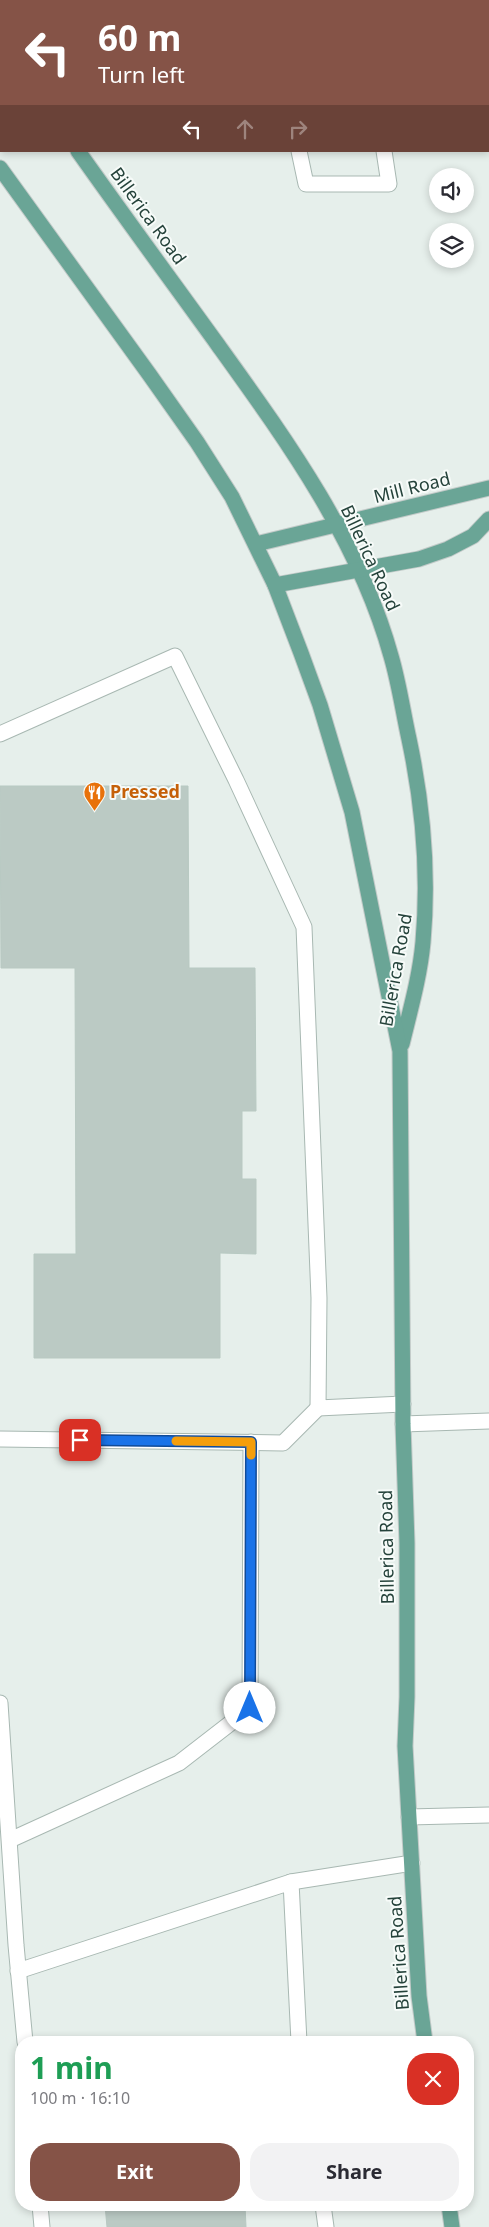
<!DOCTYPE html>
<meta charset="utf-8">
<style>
:root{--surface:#fff;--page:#f2f2f3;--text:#2b2b33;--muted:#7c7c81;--accent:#855347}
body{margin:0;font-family:"Noto Sans",sans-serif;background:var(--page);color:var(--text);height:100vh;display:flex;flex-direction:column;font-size:19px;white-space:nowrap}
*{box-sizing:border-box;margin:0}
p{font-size:16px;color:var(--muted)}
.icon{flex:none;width:28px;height:28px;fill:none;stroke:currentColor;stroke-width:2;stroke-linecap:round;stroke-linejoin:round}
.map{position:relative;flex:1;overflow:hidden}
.details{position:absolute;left:15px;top:2036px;width:459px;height:175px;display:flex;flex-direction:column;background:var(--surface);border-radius:20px;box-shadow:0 2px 8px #0003}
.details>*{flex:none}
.hud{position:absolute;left:0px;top:0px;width:490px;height:152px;box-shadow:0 2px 8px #0003;background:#855347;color:#fff;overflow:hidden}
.tools{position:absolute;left:429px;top:168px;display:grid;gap:10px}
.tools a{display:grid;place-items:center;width:45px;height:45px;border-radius:50%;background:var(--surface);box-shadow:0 2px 8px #0003;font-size:25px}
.pin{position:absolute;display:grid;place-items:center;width:42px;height:42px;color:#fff;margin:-21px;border-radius:10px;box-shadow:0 2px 8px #0006}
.me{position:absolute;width:55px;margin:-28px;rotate:0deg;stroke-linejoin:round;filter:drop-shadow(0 0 4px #0008)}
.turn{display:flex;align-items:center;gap:18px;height:105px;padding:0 15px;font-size:22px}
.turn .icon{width:65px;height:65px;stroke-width:2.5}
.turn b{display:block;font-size:35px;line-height:42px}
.lanes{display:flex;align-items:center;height:48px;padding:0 15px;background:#0003;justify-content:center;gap:25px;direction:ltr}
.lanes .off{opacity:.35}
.round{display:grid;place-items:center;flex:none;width:52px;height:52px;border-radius:20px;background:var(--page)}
.overview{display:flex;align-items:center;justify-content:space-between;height:85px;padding:0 15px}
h1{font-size:30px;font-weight:700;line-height:38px;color:#1e9e55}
.action{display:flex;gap:10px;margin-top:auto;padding:10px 15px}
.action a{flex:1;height:58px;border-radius:20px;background:var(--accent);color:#fff;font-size:20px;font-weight:700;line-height:58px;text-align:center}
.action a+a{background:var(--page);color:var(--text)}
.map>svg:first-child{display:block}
.building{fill:#bbcac4;stroke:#b8c9c2}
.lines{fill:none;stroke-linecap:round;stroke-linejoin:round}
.minor-casing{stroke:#a8b8b2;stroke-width:17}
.major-casing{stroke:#c2cac8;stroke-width:17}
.highway-casing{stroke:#c2cac8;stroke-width:17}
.minor{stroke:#fff;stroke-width:15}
.major{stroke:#6aa596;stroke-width:15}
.highway{stroke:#2f6f62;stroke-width:15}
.route-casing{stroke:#114b97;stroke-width:12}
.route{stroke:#1a73e8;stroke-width:9}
.slow{stroke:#f59e0b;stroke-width:9}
.labels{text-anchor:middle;stroke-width:4;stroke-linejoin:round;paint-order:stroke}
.street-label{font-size:18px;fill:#24423a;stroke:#f7fbf9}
.food-label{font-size:18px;font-weight:bold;fill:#c56008;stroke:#f7fbf9;text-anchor:start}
</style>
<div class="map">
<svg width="489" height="2227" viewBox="0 0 489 2227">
<rect width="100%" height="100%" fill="#e6efeb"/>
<!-- building -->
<g class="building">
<polygon points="110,0 235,0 236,1 110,1"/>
<polygon points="0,786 188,786 189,968 255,968 256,1111 242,1111 242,1179 256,1179 256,1254 220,1253 220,1358 34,1358 34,1254 76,1254 75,968 1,968"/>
<polygon points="105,2205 245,2205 246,2227 107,2227"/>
</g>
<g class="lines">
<defs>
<g id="minor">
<polyline points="270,0 271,1"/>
<polyline points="361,0 361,1"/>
<polyline points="299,151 306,184 389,184 384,151"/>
<polyline points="0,734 175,656 236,780 304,927 319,1298 318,1408 403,1404"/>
<polyline points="403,1424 489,1421"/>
<polyline points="0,1439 283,1443 318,1408"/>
<polyline points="0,1703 16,1945 25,2042"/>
<polyline points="409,1817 489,1815"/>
<polyline points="10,1840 179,1763 250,1708 251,1442"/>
<polyline points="291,1882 412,1863"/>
<polyline points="18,1971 291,1882 299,2042"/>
<polyline points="40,2205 42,2227"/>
<polyline points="323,2205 326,2227"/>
</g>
<g id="major">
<polyline points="483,0 483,1"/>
<polyline points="489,33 489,35"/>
<polyline points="0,44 1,46"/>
<path d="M78 151C124 216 171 280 218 345 287 441 359 540 391 656 399 683 403 712 409 739 423 805 429 874 423 942 420 976 410 1011 402 1044"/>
<polyline points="0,168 149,374 197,442 232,497 275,585 301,653 320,705 352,812 400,1051 403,1424 407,1543 407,1697 405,1746 419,1996 425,2042"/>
<polyline points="256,544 489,488"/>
<polyline points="275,585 419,559 448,549 473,536 489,519"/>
<polyline points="449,2205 452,2227"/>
</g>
<polyline id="highway" points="0,22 1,25"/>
</defs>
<!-- minor casing -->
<use href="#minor" class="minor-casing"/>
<!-- major casing -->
<use href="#major" class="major-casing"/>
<!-- highway casing -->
<use href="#highway" class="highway-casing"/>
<!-- minor -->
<use href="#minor" class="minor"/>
<!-- major -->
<use href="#major" class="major"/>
<!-- highway -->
<use href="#highway" class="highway"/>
</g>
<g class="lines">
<defs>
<polyline id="route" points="80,1440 251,1442 250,1708"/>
</defs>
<!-- route casing -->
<use href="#route" class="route-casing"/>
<!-- route -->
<use href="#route" class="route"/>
<!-- slow -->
<polyline class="slow" points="176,1441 251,1442 251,1455"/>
</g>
<!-- icons -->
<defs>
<symbol id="restaurant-pin" viewBox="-11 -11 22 30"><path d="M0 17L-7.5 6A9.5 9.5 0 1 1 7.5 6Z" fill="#e8710a" stroke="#f7fbf9"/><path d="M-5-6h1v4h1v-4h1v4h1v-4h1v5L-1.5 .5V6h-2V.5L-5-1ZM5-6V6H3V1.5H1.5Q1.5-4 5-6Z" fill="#fff"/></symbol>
</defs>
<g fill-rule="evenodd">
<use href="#restaurant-pin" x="82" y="780" width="25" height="34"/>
</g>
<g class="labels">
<!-- street labels -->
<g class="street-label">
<text transform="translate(148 216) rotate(54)" y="6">Billerica Road</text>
<text transform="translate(412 488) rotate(-14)" y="6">Mill Road</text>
<text transform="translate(370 558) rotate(65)" y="6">Billerica Road</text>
<text transform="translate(396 970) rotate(-80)" y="6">Billerica Road</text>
<text transform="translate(387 1547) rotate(-91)" y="6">Billerica Road</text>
<text transform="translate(399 1953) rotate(-94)" y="6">Billerica Road</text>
</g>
<!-- food labels -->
<g class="food-label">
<text x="110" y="798">Pressed</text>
</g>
</g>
</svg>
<div class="tools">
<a><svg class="icon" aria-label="sound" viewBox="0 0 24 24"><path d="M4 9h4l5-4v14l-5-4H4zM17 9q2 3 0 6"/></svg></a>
<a><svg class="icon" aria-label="layers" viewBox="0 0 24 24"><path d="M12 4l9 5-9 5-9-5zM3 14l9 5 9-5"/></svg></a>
</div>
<div class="pin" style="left:80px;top:1440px;background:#d93025"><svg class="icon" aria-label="arrive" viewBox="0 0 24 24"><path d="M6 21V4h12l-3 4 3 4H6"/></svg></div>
<svg class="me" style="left:250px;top:1708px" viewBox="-20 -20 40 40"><circle r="19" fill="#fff"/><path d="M0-13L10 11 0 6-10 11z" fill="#1a73e8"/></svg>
<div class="hud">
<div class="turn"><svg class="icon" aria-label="left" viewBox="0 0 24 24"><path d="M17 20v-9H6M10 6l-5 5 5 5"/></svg><div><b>60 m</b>Turn left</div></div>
<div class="lanes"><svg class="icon" aria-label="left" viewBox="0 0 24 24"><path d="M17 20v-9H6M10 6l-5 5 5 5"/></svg><svg class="icon off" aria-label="ahead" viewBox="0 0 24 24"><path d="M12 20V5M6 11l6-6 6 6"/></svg><svg class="icon off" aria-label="right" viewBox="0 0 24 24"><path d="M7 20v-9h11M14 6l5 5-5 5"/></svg></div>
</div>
<section class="details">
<div class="overview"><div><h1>1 min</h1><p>100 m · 16:10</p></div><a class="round" style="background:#d93025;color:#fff"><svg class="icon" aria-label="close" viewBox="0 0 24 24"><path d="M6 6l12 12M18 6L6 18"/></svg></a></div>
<div class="action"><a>Exit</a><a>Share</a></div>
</section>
</div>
